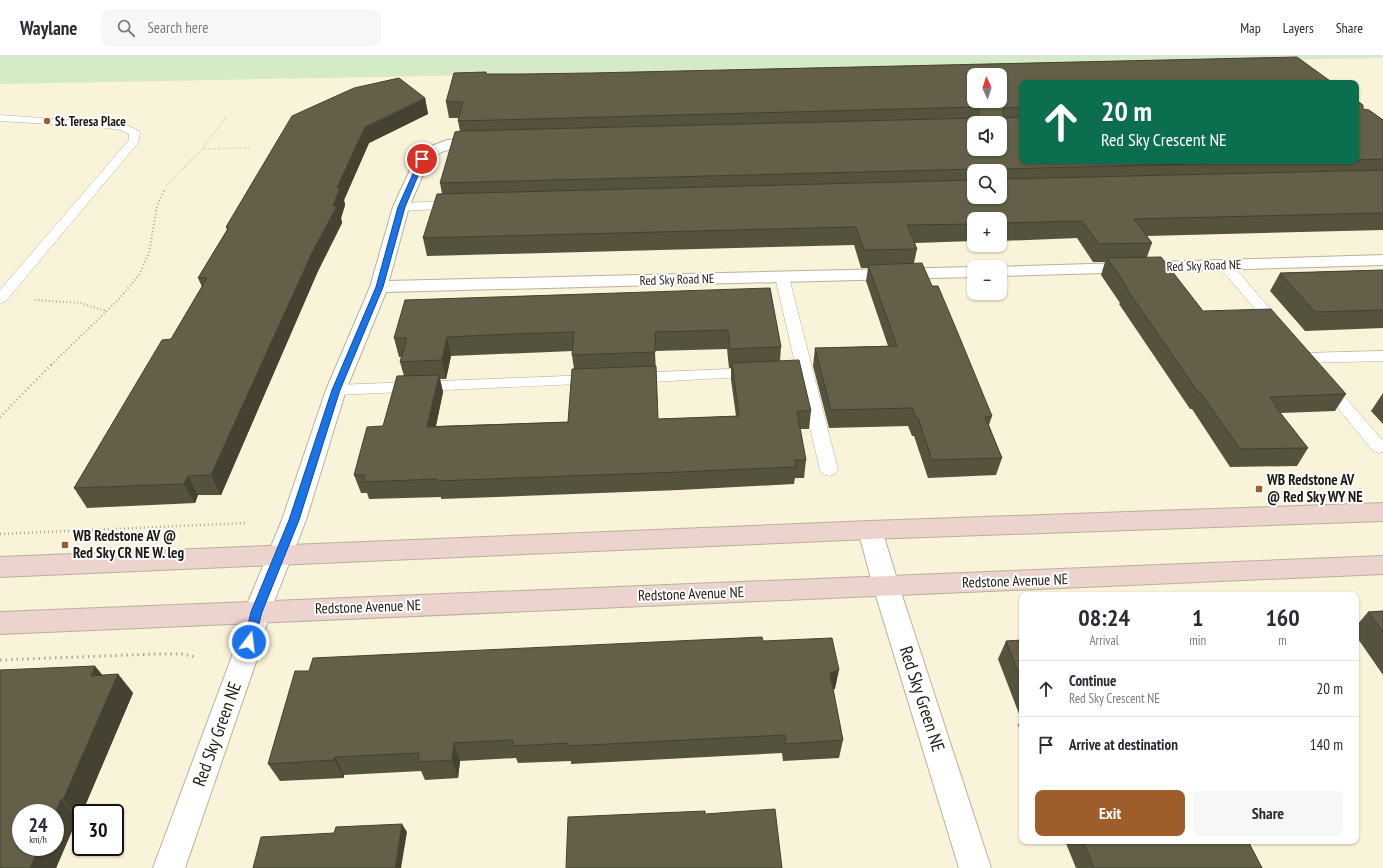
<!DOCTYPE html>
<meta charset="utf-8">
<style>
:root{--surface:#fff;--page:#f7f7f7;--text:#2b2b33;--muted:#7c7c81;--line:#e1e1e2;--accent:#a05d2c}
body{margin:0;font-family:"PT Sans Narrow",sans-serif;background:var(--page);color:var(--text);height:100vh;display:flex;flex-direction:column;font-size:15px;white-space:nowrap}
*{box-sizing:border-box;margin:0}
p{font-size:13px;color:var(--muted)}
.icon{flex:none;width:22px;height:22px;fill:none;stroke:currentColor;stroke-width:2;stroke-linecap:round;stroke-linejoin:round}
.map{position:relative;flex:1;overflow:hidden}
.panel{position:absolute;left:1019px;top:536px;width:340px;height:252px;display:flex;flex-direction:column;background:var(--surface);border-radius:8px;box-shadow:0 1px 3px #0004}
.panel>*{flex:none}
.hud{position:absolute;left:1019px;top:24px;width:340px;height:84px;border-radius:8px;box-shadow:0 1px 3px #0004;background:#0b6e4f;color:#fff;overflow:hidden}
.needle{width:26px;rotate:357deg}
.tools{position:absolute;left:967px;top:12px;display:grid;gap:8px}
.tools a{display:grid;place-items:center;width:40px;height:40px;border-radius:8px;background:var(--surface);box-shadow:0 1px 3px #0004;font-size:20px}
.speed{position:absolute;left:12px;top:748px;display:flex;gap:8px;font-size:20px;font-weight:700;text-align:center}
.speed>*{display:grid;place-content:center;width:52px;height:52px;border-radius:50%;background:var(--surface);box-shadow:0 1px 3px #0004;line-height:1}
.speed small{font-size:10px;font-weight:400}
.speed .limit{border:2px solid #111;border-radius:6px;background:#fff;color:#111}
.pin{position:absolute;display:grid;place-items:center;width:34px;height:34px;color:#fff;margin:-17px;border:2px solid #fff;border-radius:50%;box-shadow:0 1px 4px #0007}
.me{position:absolute;width:44px;margin:-22px;rotate:15deg;stroke-linejoin:round;filter:drop-shadow(0 0 3px #0008)}
.turn{display:flex;align-items:center;gap:14px;height:84px;padding:0 16px;font-size:18px}
.turn .icon{width:52px;height:52px;stroke-width:2.5}
.turn b{display:block;font-size:28px;line-height:34px}
.eta{display:flex;justify-content:space-evenly;align-items:center;height:68px;text-align:center}
.eta b{font-size:24px;font-weight:800;line-height:28px}
.primary-button{display:flex;gap:8px;margin-top:auto;padding:8px 16px}
.primary-button a{flex:1;height:46px;border-radius:8px;background:var(--accent);color:#fff;font-size:16px;font-weight:800;line-height:46px;text-align:center}
.primary-button a+a{background:var(--page);color:var(--text)}
ul{padding:0;list-style:none}
li{display:flex;align-items:center;gap:12px;height:56px;padding:0 16px;border-top:1px solid var(--line)}
li div{flex:1}
li b{display:block;font-size:15px}
li em{font-style:normal}
header{display:flex;align-items:center;gap:24px;box-sizing:border-box;height:56px;padding:0 20px;background:var(--surface);border-bottom:1px solid var(--line)}
header strong{font-size:19px}
nav{display:flex;gap:22px;margin-inline-start:auto;font-size:14px}
.search{width:280px;height:36px;background:var(--page);display:flex;align-items:center;gap:10px;box-sizing:border-box;padding:0 14px;border-radius:8px;color:var(--muted);font-size:15px}
.map>svg:first-child{display:block}
.green{fill:#d5ebc8}
.lines{fill:none;stroke-linecap:round;stroke-linejoin:round}
.lane-casing{stroke:#b7b299;stroke-width:1}
.street-casing{stroke:#b7b299;stroke-width:2}
.secondary-casing{stroke:#b7b299;stroke-width:2}
.path-far3{stroke:#ada994;stroke-width:1.5;stroke-dasharray:0.5 2;stroke-linecap:butt}
.path-far2{stroke:#ada994;stroke-width:2;stroke-dasharray:1 2.5;stroke-linecap:butt}
.path-far1{stroke:#ada994;stroke-width:2.5;stroke-dasharray:1 3;stroke-linecap:butt}
.path{stroke:#ada994;stroke-width:3;stroke-dasharray:1.5 4;stroke-linecap:butt}
.lane{fill:#fff;fill-rule:evenodd}
.street{fill:#fff;fill-rule:evenodd}
.secondary{fill:#edd3ce;fill-rule:evenodd}
.wall{fill:#55523e;fill-rule:evenodd}
.shaded-wall{fill:#454232}
.building{fill:#635f48;stroke:#454232;fill-rule:evenodd}
.route{fill:#1a73e8;stroke:#114b97}
.poi-dot{fill:#a05d2c;stroke:#fff;stroke-width:1.5}
.labels{text-anchor:middle;stroke-width:4;stroke-linejoin:round;paint-order:stroke}
.far-poi-label{font-size:13px;font-weight:bold;fill:#1d1b12;stroke:#fff;text-anchor:start}
.far-street-label{font-size:13px;fill:#1d1b12;stroke:#fff}
.poi-label{font-size:15px;font-weight:bold;fill:#1d1b12;stroke:#fff;text-anchor:start}
.street-label{font-size:15px;fill:#1d1b12;stroke:#fff}
.near-street-label{font-size:18px;fill:#1d1b12;stroke:#fff}
</style>
<header>
<strong>Waylane</strong>
<div class="search"><svg class="icon" aria-label="search" viewBox="0 0 24 24"><circle cx="10" cy="10" r="6"/><path d="M15 15l6 6"/></svg>Search here</div>
<nav><a>Map</a><a>Layers</a><a>Share</a></nav>
</header>
<div class="map">
<svg width="1383" height="812" viewBox="0 0 1383 812">
<rect width="100%" height="100%" fill="#f9f3d9"/>
<!-- green -->
<polygon class="green" points="0,0 1383,0 1383,2 0,28"/>
<g class="lines">
<defs>
<g id="lane">
<polygon points="0,59 124,68 139,75 140,77 138,87 5,246 0,247 0,234 129,84 129,78 121,74 98,71 0,65"/>
<polygon points="455,145 459,146 461,149 459,152 401,155 397,154 395,151 397,148 401,147"/>
<polygon points="1225,205 1230,206 1283,268 1285,271 1283,274 1278,275 1273,274 1220,212 1218,209 1220,206"/>
<polygon points="782,217 787,218 789,221 838,414 835,418 829,420 823,418 820,414 798,320 778,321 773,319 770,316 773,313 796,311 775,221 777,218"/>
<polygon points="1383,295 1383,305 1305,307 1300,305 1297,302 1300,299 1305,297"/>
<polygon points="754,312 759,314 762,317 759,320 634,327 629,325 626,322 629,319 634,317"/>
<polygon points="594,319 599,321 602,324 599,327 336,339 330,338 328,334 330,330 336,329"/>
<polygon points="1326,323 1331,325 1383,385 1383,396 1379,397 1373,395 1321,331 1318,328 1321,325"/>
</g>
<g id="street">
<path d="M480 81 485 82 487 85 485 88C465 93 444 89 429 105L409 151 389 225 974 211V221L386 236 346 334 306 464 270 556 258 600 185 812H153L232 600 244 556 282 464 326 334 370 231 393 151 415 103 424 93 447 84Z"/>
<polygon points="1383,199 1383,209 1000,220 1000,211 995,211"/>
<polygon points="870,465 878,468 882,474 899,530 991,812 959,812 873,530 858,474 862,468"/>
</g>
<g id="secondary">
<polygon points="1383,447 1383,465 870,483 0,521 0,501 870,465"/>
<polygon points="1383,500 1383,518 0,578 0,556"/>
</g>
</defs>
<!-- lane casing -->
<use href="#lane" class="lane-casing"/>
<!-- street casing -->
<use href="#street" class="street-casing"/>
<!-- secondary casing -->
<use href="#secondary" class="secondary-casing"/>
<!-- path-far3 -->
<g class="path-far3">
<polyline points="203,93 250,92"/>
<polyline points="164,136 167,129 202,93 227,60"/>
</g>
<!-- path-far2 -->
<g class="path-far2">
<polyline points="35,244 80,247 106,255"/>
<polyline points="51,309 118,244 139,219 149,197 157,150 164,135"/>
</g>
<!-- path-far1 -->
<g class="path-far1">
<polyline points="0,361 52,308"/>
<polyline points="0,478 246,467"/>
</g>
<!-- path -->
<polyline class="path" points="0,604 155,598 183,598 195,601"/>
<!-- lane -->
<use href="#lane" class="lane"/>
<!-- street -->
<use href="#street" class="street"/>
<!-- secondary -->
<use href="#secondary" class="secondary"/>
</g>
<!-- wall -->
<g class="wall">
<path d="M487 18 1022 27V105H1356V44L1363 53 1383 64V174L1147 180 1152 187 1147 201 1203 255 1346 338 1335 355 1280 357 1308 392 1297 410 1230 411 1192 353H1190L1119 248 1120 247 1101 219 1105 206H1093L1077 182 1000 185V163H974V185L915 187 917 193 914 207 932 230 992 360 989 369 1002 402 996 419 928 422 914 380H912L908 370 829 372 813 310 815 292 888 290 866 225 868 212H861L854 189 427 200 423 182 442 138 440 127 460 75 458 65 459 62H449L446 46ZM974 115H1000L974 141Z"/>
<polygon points="425,42 428,58 369,87 344,144 345,149 341,162 342,167 318,215 221,439 198,439 195,447 87,452 74,432 171,283 202,231 198,222 227,174 226,171"/>
<polygon points="1383,214 1383,272 1305,275 1270,235 1280,217"/>
<path d="M770 232 781 291 780 305 811 355 809 373H800L806 404 804 422H795L794 428 679 434 441 443V441L369 443 367 437H361L354 419 383 370 404 320 400 306 401 301H399L394 282ZM727 293 729 312H731V324L736 360 658 363 655 295ZM573 295 572 299 574 313 568 366 436 370 443 336 440 323H446L451 300Z"/>
<polygon points="1383,337 1383,368 1371,355"/>
<polygon points="1383,555 1383,619 1356,580 1356,570 1368,556"/>
<polygon points="1022,582 1022,678 1018,669 1021,663 998,603 1006,585 1021,584"/>
<polygon points="763,585 835,633 833,633 843,684 839,702 783,705 782,697 571,708 571,705 518,707 516,702 460,705 458,722 425,724 421,715 344,719 344,722 280,725 268,708"/>
<polygon points="118,618 133,637 82,757 81,757 80,761 78,761 56,812 0,812 102,619"/>
<polygon points="1065,785 1248,785 1262,812 1076,812"/>
</g>
<!-- shaded-wall -->
<g class="shaded-wall">
<polygon points="425,42 428,58 369,87 344,144 345,149 341,162 342,167 318,215 221,439 211,419 333,150 337,132 365,71"/>
<polygon points="447,281 451,300 446,323 442,304"/>
<polygon points="439,319 443,336 432,388 427,371"/>
<polygon points="188,420 198,439 195,447 184,428"/>
<polygon points="95,610 110,628 91,620"/>
<polygon points="839,614 835,633 826,635 830,617"/>
<polygon points="118,618 133,637 82,757 81,757 80,761 63,744"/>
<polygon points="454,687 460,705 458,722 452,704"/>
<polygon points="335,701 344,719 344,722 334,704"/>
<polygon points="61,744 78,761 56,812 30,812 40,791 55,791 55,757"/>
<polygon points="402,768 407,776 401,812 395,812"/>
</g>
<!-- building -->
<g class="building">
<path d="M1297 1 1333 27H1022V51L1003 52V62L1022 61V105H1301L1003 113V122L1004 123 1383 114V157L1134 163 1152 187 1099 188 1082 165 1000 167V163H974V168L907 169 917 193 864 194 856 171 423 182 437 138 974 124V141H1000V115H979L978 113 440 127 455 76 461 75 978 62 979 61V53L977 51 458 65 463 46H446L454 17 486 16V18H522L591 17ZM974 19H1000V45H974ZM974 67H1000V93H974Z"/>
<polygon points="399,22 425,42 365,71 337,132 340,132 333,150 337,150 312,197 211,419 188,420 184,428 74,432 162,284 171,283 207,222 198,222 229,171 226,171 292,60 354,32"/>
<polygon points="1356,44 1363,49 1363,53 1369,54 1383,64 1383,103 1356,104"/>
<polygon points="1161,201 1203,255 1271,253 1346,338 1270,341 1277,350 1275,350 1308,392 1240,393 1200,336 1198,336 1126,232 1127,231 1107,202"/>
<polygon points="922,207 932,230 938,230 957,275 992,360 985,361 1002,402 932,404 918,362 916,362 912,352 831,354 815,292 897,290 868,209"/>
<polygon points="1383,214 1383,254 1315,256 1280,217"/>
<polygon points="770,232 781,291 730,293 728,274 655,276 655,296 572,299 574,276 514,278 447,281 442,304 400,306 407,282 394,282 405,244"/>
<polygon points="799,304 811,355 797,355 806,404 795,404 796,411 679,416 437,425 437,423 363,426 365,419 354,419 367,371 383,370 397,320 439,319 427,371 568,366 572,313 656,310 658,363 739,360 732,307"/>
<polygon points="1383,555 1383,576 1368,556"/>
<polygon points="762,581 763,585 832,582 839,614 830,617 843,684 786,688 785,679 568,690 568,687 513,690 513,684 454,687 452,704 418,706 419,697 335,701 334,704 268,708 295,615 309,615 313,602"/>
<polygon points="1022,584 1022,626 1006,585"/>
<polygon points="95,610 91,620 118,618 63,744 61,744 55,757 21,757 21,791 40,791 30,812 0,812 0,614"/>
<polygon points="775,753 782,812 566,812 568,761 705,755 705,758"/>
<polygon points="402,768 395,812 253,812 261,781 334,777 336,771"/>
<polygon points="1083,785 1248,785 1262,812 1094,812"/>
</g>
<!-- route -->
<polygon class="route" points="420,102 425,103 405,151 383,231 340,334 299,464 262,556 254,586 253,589 249,590 245,589 244,586 251,556 289,464 332,334 376,231 398,151"/>
<!-- markers -->
<g class="poi-dot">
<circle cx="47" cy="65" r="4"/>
<rect x="1255" y="429" width="8" height="8" rx="2"/>
<rect x="61" y="485" width="8" height="8" rx="2"/>
</g>
<g class="labels">
<!-- far-poi labels -->
<g class="far-poi-label">
<text x="55" y="70">St. Teresa Place</text>
</g>
<!-- far-street labels -->
<g class="far-street-label">
<text transform="translate(1204 209) rotate(-2)" y="5">Red Sky Road NE</text>
<text transform="translate(677 223) rotate(-2)" y="5">Red Sky Road NE</text>
</g>
<!-- poi labels -->
<g class="poi-label">
<text x="1267" y="429">WB Redstone AV<tspan x="1267" dy="17">@ Red Sky WY NE</tspan></text>
<text x="73" y="485">WB Redstone AV @<tspan x="73" dy="17">Red Sky CR NE W. leg</tspan></text>
</g>
<!-- street labels -->
<g class="street-label">
<text transform="translate(1015 525) rotate(-2)" y="5">Redstone Avenue NE</text>
<text transform="translate(691 538) rotate(-2)" y="5">Redstone Avenue NE</text>
<text transform="translate(368 551) rotate(-2)" y="5">Redstone Avenue NE</text>
</g>
<!-- near-street labels -->
<g class="near-street-label">
<text transform="translate(922 643) rotate(72)" y="6">Red Sky Green NE</text>
<text transform="translate(217 678) rotate(-70)" y="6">Red Sky Green NE</text>
</g>
</g>
</svg>
<div class="tools">
<a><svg class="needle" viewBox="-14 -14 28 28"><path d="M0-13l5 13h-10z" fill="#e53935"/><path d="M0 13l5-13h-10z" fill="#7c7c81"/></svg></a>
<a><svg class="icon" aria-label="sound" viewBox="0 0 24 24"><path d="M4 9h4l5-4v14l-5-4H4zM17 9q2 3 0 6"/></svg></a>
<a><svg class="icon" aria-label="search" viewBox="0 0 24 24"><circle cx="10" cy="10" r="6"/><path d="M15 15l6 6"/></svg></a>
<a>+</a>
<a>−</a>
</div>
<div class="speed"><div>24<small>km/h</small></div><div class="limit">30</div></div>
<div class="pin" style="left:422px;top:103px;background:#d93025"><svg class="icon" aria-label="arrive" viewBox="0 0 24 24"><path d="M6 21V4h12l-3 4 3 4H6"/></svg></div>
<svg class="me" style="left:249px;top:586px" viewBox="-20 -20 40 40"><circle r="17" fill="#1a73e8" stroke="#fff" stroke-width="3"/><path d="M0-11L8 9 0 5-8 9z" fill="#fff"/></svg>
<div class="hud">
<div class="turn"><svg class="icon" aria-label="ahead" viewBox="0 0 24 24"><path d="M12 20V5M6 11l6-6 6 6"/></svg><div><b>20 m</b>Red Sky Crescent NE</div></div>
</div>
<section class="panel">
<div class="eta">
<div><b>08:24</b><p>Arrival</p></div>
<div><b>1</b><p>min</p></div>
<div><b>160</b><p>m</p></div>
</div>
<ul>
<li><svg class="icon" aria-label="ahead" viewBox="0 0 24 24"><path d="M12 20V5M6 11l6-6 6 6"/></svg><div><b>Continue</b><p>Red Sky Crescent NE</p></div><em>20 m</em></li>
<li><svg class="icon" aria-label="arrive" viewBox="0 0 24 24"><path d="M6 21V4h12l-3 4 3 4H6"/></svg><div><b>Arrive at destination</b></div><em>140 m</em></li>
</ul>
<div class="primary-button"><a>Exit</a><a>Share</a></div>
</section>
</div>
